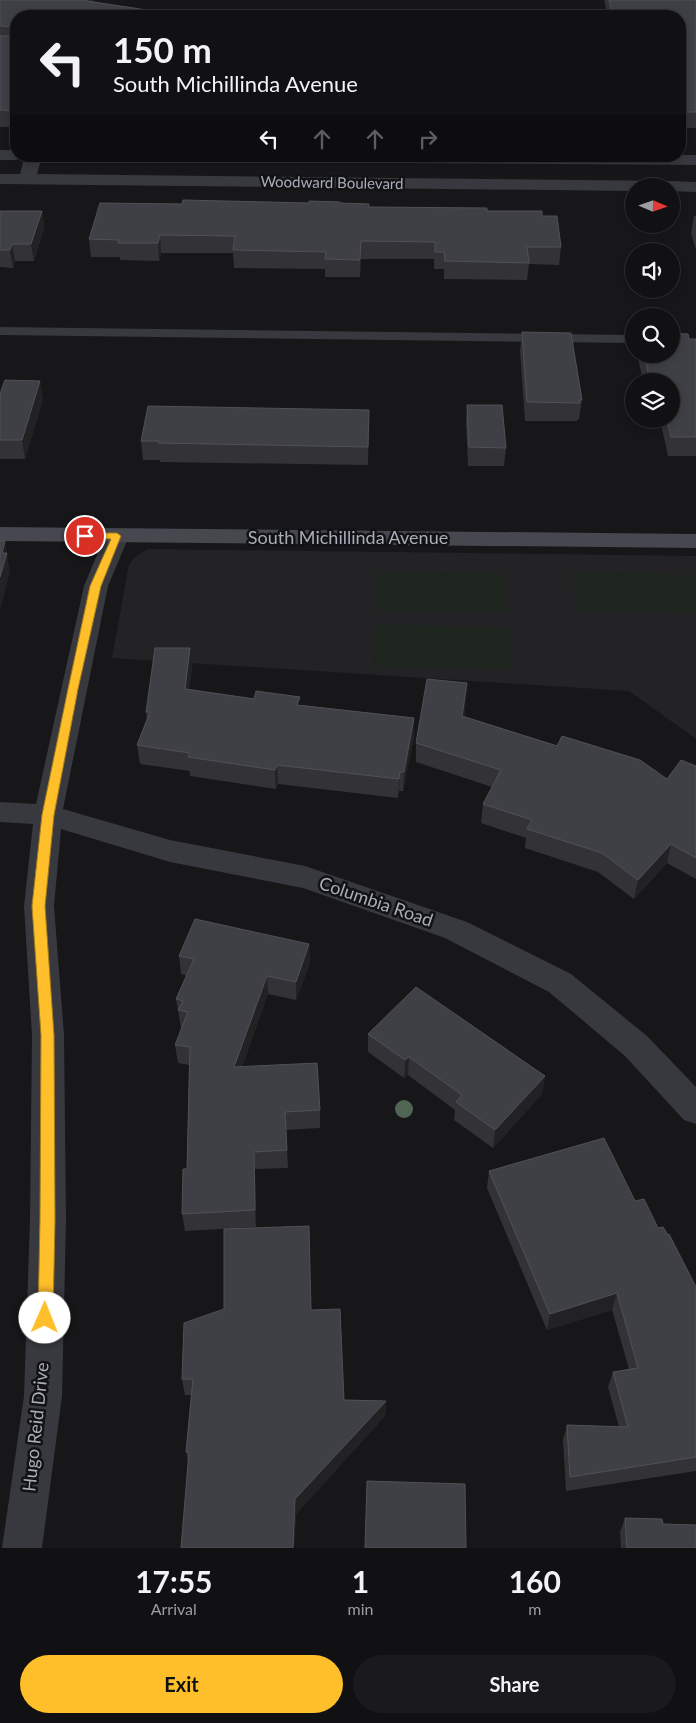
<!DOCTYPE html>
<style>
:root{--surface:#111113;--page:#1a1a1c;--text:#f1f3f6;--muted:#9c9da0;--line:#303133;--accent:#ffbf2a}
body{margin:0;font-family:Lato,sans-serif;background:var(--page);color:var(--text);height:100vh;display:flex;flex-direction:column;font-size:19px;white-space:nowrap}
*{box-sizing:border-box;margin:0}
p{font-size:16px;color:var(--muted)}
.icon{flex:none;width:28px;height:28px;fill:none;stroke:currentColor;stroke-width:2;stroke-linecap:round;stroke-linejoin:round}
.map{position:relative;height:1548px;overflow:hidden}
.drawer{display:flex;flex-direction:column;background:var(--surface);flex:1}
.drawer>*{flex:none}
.guide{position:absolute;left:10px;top:10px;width:676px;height:152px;border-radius:20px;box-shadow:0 2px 8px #0003,0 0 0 1px var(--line);background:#111113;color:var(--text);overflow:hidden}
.needle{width:32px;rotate:92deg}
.fabs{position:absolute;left:625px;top:178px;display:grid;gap:10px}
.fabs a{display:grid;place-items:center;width:55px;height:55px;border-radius:50%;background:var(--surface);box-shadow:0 2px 8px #0003,0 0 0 1px var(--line);font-size:25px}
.pin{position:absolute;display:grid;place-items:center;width:42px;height:42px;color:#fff;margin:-21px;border:2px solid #fff;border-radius:50%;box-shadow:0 1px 5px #0007}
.me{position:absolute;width:55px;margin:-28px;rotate:1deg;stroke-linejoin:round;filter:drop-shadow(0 0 4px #0008)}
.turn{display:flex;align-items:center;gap:18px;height:105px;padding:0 20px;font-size:22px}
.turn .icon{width:65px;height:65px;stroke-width:2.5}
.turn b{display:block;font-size:35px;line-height:42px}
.lanes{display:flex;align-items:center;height:48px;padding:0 20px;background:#0003;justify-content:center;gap:25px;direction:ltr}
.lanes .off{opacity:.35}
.eta{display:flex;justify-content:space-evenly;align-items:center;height:85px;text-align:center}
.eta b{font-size:30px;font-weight:700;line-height:35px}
.cta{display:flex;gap:10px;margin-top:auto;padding:10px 20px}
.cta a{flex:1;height:58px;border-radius:30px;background:var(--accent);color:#111;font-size:20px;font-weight:700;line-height:58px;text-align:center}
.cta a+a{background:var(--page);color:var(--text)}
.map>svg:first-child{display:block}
.built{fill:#232326}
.green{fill:#1d251e}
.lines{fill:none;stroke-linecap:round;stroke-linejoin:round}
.lane{fill:#38393f;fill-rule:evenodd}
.street{fill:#38393f;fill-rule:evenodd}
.secondary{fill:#46474f;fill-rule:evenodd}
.tree{fill:#506653}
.wall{fill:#333337}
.shaded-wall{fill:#222225}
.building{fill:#3f4045;stroke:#505157}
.route{fill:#ffbf2a;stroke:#a67c1b}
.labels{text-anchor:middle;stroke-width:5;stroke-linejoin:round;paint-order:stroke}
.far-street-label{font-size:15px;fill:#a8adba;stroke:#121214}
.street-label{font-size:18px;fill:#a8adba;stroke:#121214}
</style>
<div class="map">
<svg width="696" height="1548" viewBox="0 0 696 1548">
<rect width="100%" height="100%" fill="#171719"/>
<!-- built -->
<polygon class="built" points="148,549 696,556 696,739 629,691 112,658 129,564 136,556"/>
<!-- green -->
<g class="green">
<polygon points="376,572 505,574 507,612 374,611"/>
<polygon points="572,572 696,575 696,613 576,611"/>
<polygon points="374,625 509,627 512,669 373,667"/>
</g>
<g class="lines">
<!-- lane -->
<polygon class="lane" points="0,327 634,335 634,343 0,335"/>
<!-- street -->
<g class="street">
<polygon points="0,150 16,150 16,156 24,156 16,160 0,160"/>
<polygon points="680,155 696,155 696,165 125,161 119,160 117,156"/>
<polygon points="25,156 42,156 37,174 671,181 696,182 696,192 671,191 671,186 634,186 634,191 0,184 0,174 20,174"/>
<polygon points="117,529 125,531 129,536 108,586 63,809 170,840 305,866 467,922 571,974 647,1036 696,1087 696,1124 684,1120 625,1056 549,992 445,938 303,888 170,862 61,829 54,906 64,1035 66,1220 62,1396 42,1548 2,1548 24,1396 30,1220 32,1035 24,906 33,824 0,822 0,802 36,804 84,586 105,536 109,531"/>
</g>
<!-- secondary -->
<polygon class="secondary" points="0,527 696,534 696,548 0,541"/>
</g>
<!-- trees -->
<circle class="tree" cx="404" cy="1109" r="9"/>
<!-- wall -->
<g class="wall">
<polygon points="0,0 94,2 16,16 16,127 0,127"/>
<polygon points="604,0 696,0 696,128 680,128 680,16 608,16"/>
<polygon points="309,203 340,203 369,207 487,211 542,216 561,247 559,265 529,264 527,280 444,279 444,269 434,269 434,259 361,259 360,277 325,277 325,269 234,268 233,253 161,253 159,261 120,260 120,257 91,257 89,239 182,204"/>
<polygon points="0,211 42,211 44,228 34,261 15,261 13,268 0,267"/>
<polygon points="694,216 696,216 696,250 691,233"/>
<polygon points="522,332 582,400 579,419 578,419 577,421 525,421 520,350"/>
<polygon points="689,339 696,339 696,456 668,456 660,419 671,419 671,381 643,381 637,354 671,354"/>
<polygon points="0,394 43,399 25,459 0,459"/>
<polygon points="467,405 506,448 504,466 468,466 466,423"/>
<polygon points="369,410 368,465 160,462 160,460 143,460 141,441"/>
<polygon points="192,667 189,689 300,705 414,718 414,737 403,791 399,791 398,798 278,784 276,789 190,776 190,771 140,764 137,745 147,721 146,712"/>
<polygon points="466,702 464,717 667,779 696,766 696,879 667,863 634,899 598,872 525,848 526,838 481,823 483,804 492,787 416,762 416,743"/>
<polygon points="309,944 310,963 296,1000 268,994 242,1067 320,1110 320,1128 286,1130 288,1168 255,1169 256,1227 185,1231 182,1214 187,1169 189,1065 178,1063 175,1045 182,1029 181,1028 176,999 187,976 181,974 179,956"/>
<polygon points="368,1034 545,1076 542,1094 493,1148 454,1120 455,1110 408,1075 404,1078 368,1052"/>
<polygon points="489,1171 635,1201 658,1228 696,1287 696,1471 566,1491 563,1440 567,1425 619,1427 608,1387 613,1372 629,1369 612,1310 547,1330 487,1188"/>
<polygon points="311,1310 344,1400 386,1401 385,1416 296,1514 294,1548 181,1548 188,1462 186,1452 191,1395 185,1395 182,1379"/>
<polygon points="625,1518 663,1524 696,1548 621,1548 620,1532"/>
</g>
<!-- shaded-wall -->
<g class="shaded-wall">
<polygon points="87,0 95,0 89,16 87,1"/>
<polygon points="147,10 148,16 140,16"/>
<polygon points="42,211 44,228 34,261 31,244"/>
<polygon points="160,235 161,253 159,261 158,243"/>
<polygon points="361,241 361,259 360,277 360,260"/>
<polygon points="12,244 15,261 13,268 10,250"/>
<polygon points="40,381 43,399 25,459 22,440"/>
<polygon points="5,541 10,572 0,611 0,577 2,553"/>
<polygon points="190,648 192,667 187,708 185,689"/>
<polygon points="467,683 466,702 461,735 462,716"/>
<polygon points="414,718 414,737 403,791 404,772"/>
<polygon points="277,765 278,784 276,789 275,770"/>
<polygon points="400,772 399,791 398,798 399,779"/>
<polygon points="671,844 667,863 634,899 638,880"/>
<polygon points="309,944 310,963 296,1000 296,982"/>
<polygon points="267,976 268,994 236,1085 234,1067"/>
<polygon points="409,1057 408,1075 404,1078 405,1060"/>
<polygon points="545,1076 542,1094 493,1148 495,1130"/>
<polygon points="254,1152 255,1169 256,1227 255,1210"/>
<polygon points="617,1293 612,1310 547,1330 550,1314"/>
<polygon points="386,1401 385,1416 296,1514 294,1548 293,1548 295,1499"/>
</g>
<!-- building -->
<g class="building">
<polygon points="0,0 87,0 87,1 147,10 140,16 16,16 16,111 0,110 0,36 14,36 16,35 15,27 0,26"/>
<polygon points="609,0 696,0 696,112 680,112 680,16 613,16"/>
<polygon points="183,200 309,203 309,201 340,202 340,203 369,204 369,207 487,208 487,211 542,211 542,216 557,216 561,247 527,247 529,263 445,261 444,252 435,252 435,242 361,241 360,260 325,259 326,252 233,250 235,236 160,235 158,243 118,243 119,240 89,239 100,203 182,204"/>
<polygon points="0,211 42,211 31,244 12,244 10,250 0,250"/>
<polygon points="522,332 571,333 582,400 579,400 580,403 527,402"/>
<polygon points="671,333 688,334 689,339 696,339 696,437 671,437 667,419 671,419 671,381 658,381 657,373 648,373 644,354 671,354"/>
<polygon points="5,380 40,381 22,440 0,440 0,394"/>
<polygon points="467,405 502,405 506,448 469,447"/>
<polygon points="148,406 369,410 368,447 158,443 159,441 141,441"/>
<polygon points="0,541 5,541 2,553 7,553 0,577"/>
<polygon points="155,648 190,648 185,689 254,699 256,691 300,697 297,705 414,718 404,772 400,772 399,779 277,765 275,770 188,757 190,753 137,745 150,712 146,712"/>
<polygon points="427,679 467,683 462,716 557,746 562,736 640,760 667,779 681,760 696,766 696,858 671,844 638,880 602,853 527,829 532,820 483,804 501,770 416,743"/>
<polygon points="195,919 309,944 296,982 267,976 234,1067 317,1063 320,1110 285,1112 287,1150 254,1152 255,1210 182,1214 183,1169 187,1169 190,1047 175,1045 188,1012 178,1010 183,1001 176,999 194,959 179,956"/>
<polygon points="416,987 545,1076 495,1130 456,1102 462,1095 409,1057 405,1060 368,1034"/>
<polygon points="604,1138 635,1201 644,1199 658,1228 663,1227 668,1235 669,1234 696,1287 696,1457 570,1477 567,1425 628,1427 613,1372 638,1368 617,1293 550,1314 489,1171"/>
<polygon points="309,1226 311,1310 340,1309 344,1400 386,1401 295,1499 293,1548 181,1548 189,1452 186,1452 193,1379 182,1379 184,1323 224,1309 224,1229"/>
<polygon points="367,1481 465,1484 466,1548 365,1548"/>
<polygon points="625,1518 662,1519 663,1524 696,1525 696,1548 627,1548"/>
</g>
<!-- route -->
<polygon class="route" points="85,533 117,533 121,536 101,586 78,689 54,815 45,906 54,1035 55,1220 53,1318 50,1323 45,1325 40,1323 38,1318 40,1220 41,1035 32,906 42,815 68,689 90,586 111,539 82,538 82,534"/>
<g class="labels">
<!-- far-street labels -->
<g class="far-street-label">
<text transform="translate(332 183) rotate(1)" y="5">Woodward Boulevard</text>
</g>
<!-- street labels -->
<g class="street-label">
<text x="348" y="544">South Michillinda Avenue</text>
<text transform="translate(376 902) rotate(19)" y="6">Columbia Road</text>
<text transform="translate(36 1427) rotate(-84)" y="6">Hugo Reid Drive</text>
</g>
</g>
</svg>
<div class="fabs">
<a><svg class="needle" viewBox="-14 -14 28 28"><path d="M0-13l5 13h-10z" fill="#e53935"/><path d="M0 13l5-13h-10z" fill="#9c9da0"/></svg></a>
<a><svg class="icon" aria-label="sound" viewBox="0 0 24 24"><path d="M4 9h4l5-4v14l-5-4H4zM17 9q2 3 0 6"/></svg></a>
<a><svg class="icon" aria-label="search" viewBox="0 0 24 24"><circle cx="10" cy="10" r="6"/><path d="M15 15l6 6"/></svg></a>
<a><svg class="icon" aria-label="layers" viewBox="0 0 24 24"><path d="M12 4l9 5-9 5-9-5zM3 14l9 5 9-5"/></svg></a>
</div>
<div class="pin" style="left:85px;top:536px;background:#d93025"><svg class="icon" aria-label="arrive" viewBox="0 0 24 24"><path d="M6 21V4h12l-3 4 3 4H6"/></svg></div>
<svg class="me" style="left:45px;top:1318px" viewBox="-20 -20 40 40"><circle r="19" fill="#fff"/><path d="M0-13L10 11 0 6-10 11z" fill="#ffbf2a"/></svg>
<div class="guide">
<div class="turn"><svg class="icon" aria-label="left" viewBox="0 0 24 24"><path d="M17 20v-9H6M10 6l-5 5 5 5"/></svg><div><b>150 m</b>South Michillinda Avenue</div></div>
<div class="lanes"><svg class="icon" aria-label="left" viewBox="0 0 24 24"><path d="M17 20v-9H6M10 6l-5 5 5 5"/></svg><svg class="icon off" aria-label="ahead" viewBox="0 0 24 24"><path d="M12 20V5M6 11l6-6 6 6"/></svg><svg class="icon off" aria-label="ahead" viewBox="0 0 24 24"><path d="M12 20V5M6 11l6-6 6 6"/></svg><svg class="icon off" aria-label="right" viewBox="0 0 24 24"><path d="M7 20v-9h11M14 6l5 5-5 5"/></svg></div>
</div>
</div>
<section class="drawer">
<div class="eta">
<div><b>17:55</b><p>Arrival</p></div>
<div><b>1</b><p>min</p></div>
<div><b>160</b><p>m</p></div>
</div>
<div class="cta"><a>Exit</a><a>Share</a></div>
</section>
